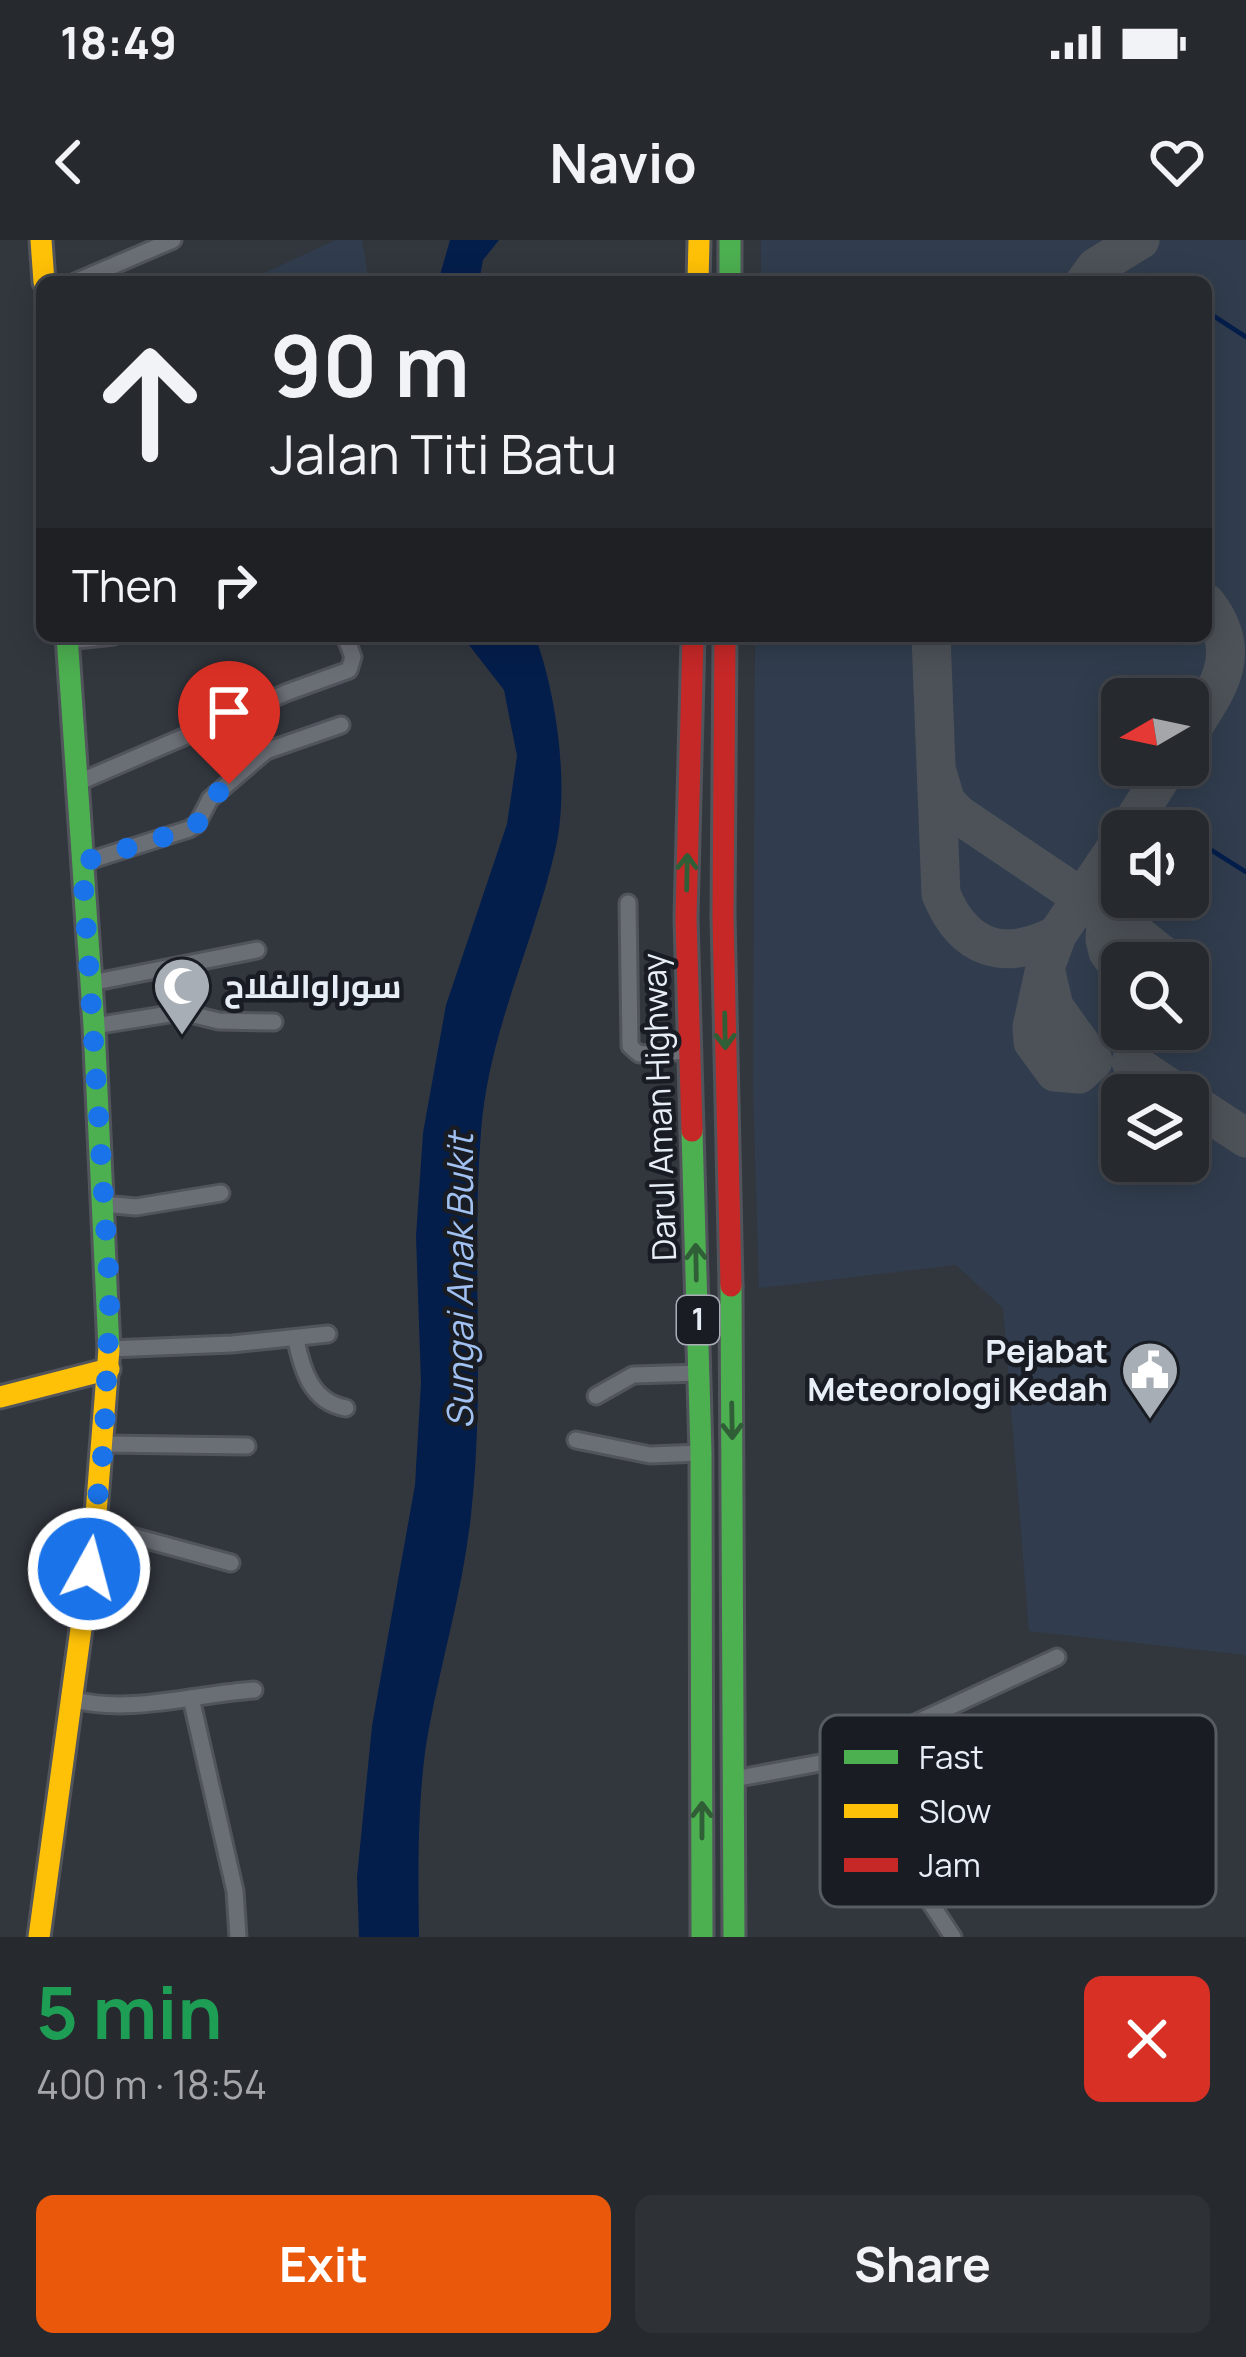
<!DOCTYPE html>
<meta charset="utf-8">
<style>
:root{--surface:#26292e;--page:#2e3136;--text:#f1f3f6;--muted:#a4a6aa;--line:#42454a;--accent:#ea580c}
body{margin:0;font-family:Manrope,Cairo,sans-serif;background:var(--page);color:var(--text);height:100vh;display:flex;flex-direction:column;font-size:45px;white-space:nowrap}
*{box-sizing:border-box;margin:0}
p{font-size:39px;color:var(--muted)}
.icon{flex:none;width:66px;height:66px;fill:none;stroke:currentColor;stroke-width:2;stroke-linecap:round;stroke-linejoin:round}
.map{position:relative;height:1697px;overflow:hidden}
.sheet{display:flex;flex-direction:column;background:var(--surface);flex:1}
.sheet>*{flex:none}
.top-card{position:absolute;left:36px;top:36px;width:1176px;height:366px;border-radius:18px;box-shadow:0 6px 30px #0003,0 0 0 3px var(--line);background:#26292e;color:var(--text);overflow:hidden}
.needle{width:78px;rotate:261deg}
.fabs{position:absolute;left:1101px;top:438px;display:grid;gap:24px}
.fabs a{display:grid;place-items:center;width:108px;height:108px;border-radius:18px;background:var(--surface);box-shadow:0 6px 30px #0003,0 0 0 3px var(--line);font-size:60px}
.pin{position:absolute;display:grid;place-items:center;width:102px;height:102px;color:#fff;margin:-123px -51px;border-radius:50% 50% 50% 0;rotate:-45deg;box-shadow:0 0 12px #0007}
.pin .icon{rotate:45deg}
.me{position:absolute;width:132px;margin:-66px;rotate:7deg;stroke-linejoin:round;filter:drop-shadow(0 0 9px #0008)}
.turn{display:flex;align-items:center;gap:42px;height:252px;padding:0 36px;font-size:54px}
.turn .icon{width:156px;height:156px;stroke-width:2.5}
.turn b{display:block;font-size:84px;line-height:102px}
.then{display:flex;align-items:center;height:114px;padding:0 36px;background:#0003;gap:24px;font-size:45px}
.round{display:grid;place-items:center;flex:none;width:126px;height:126px;border-radius:18px;background:var(--page)}
.headline{display:flex;align-items:center;justify-content:space-between;height:204px;padding:0 36px}
h1{font-size:72px;font-weight:700;line-height:90px;color:#1e9e55}
.cta{display:flex;gap:24px;margin-top:auto;padding:24px 36px}
.cta a{flex:1;height:138px;border-radius:18px;background:var(--accent);color:#fff;font-size:48px;font-weight:700;line-height:138px;text-align:center}
.cta a+a{background:var(--page);color:var(--text)}
.status{display:flex;justify-content:space-between;align-items:center;height:84px;padding:0 60px;background:var(--surface);direction:ltr}
.status svg{height:33px;fill:currentColor}
header{display:flex;justify-content:space-between;align-items:center;height:156px;padding:0 36px;background:var(--surface);font-size:54px;font-weight:700}
.map>svg:first-child{display:block}
.built{fill:#313d4e;fill-rule:evenodd}
.water{fill:#041e4c}
.lines{fill:none;stroke-linecap:round;stroke-linejoin:round}
.stream{stroke:#041e4c;stroke-width:4.5}
.taxiway{stroke:#4d5258;stroke-width:39}
.street-casing{stroke:#51545b;stroke-width:21}
.fast-casing{stroke:#51545b;stroke-width:27}
.slow-casing{stroke:#51545b;stroke-width:27}
.jam-casing{stroke:#51545b;stroke-width:27}
.street{stroke:#6a6e75;stroke-width:15}
.fast{stroke:#4caf50;stroke-width:21}
.slow{stroke:#ffc107;stroke-width:21}
.jam{stroke:#c62828;stroke-width:21}
.oneway{stroke:#305f37}
.route{stroke:#1a73e8;stroke-width:21;stroke-dasharray:0 37.8}
.labels{text-anchor:middle;stroke-width:9;stroke-linejoin:round;paint-order:stroke}
.shield{fill:#191d23;stroke:#aaafb7;stroke-width:3}
.shield-label{font-size:30px;font-weight:bold;fill:#e8eef6}
.poi-label{font-size:33px;font-weight:bold;fill:#e8eef6;stroke:#191d23;text-anchor:start}
.street-label{font-size:33px;fill:#e8eef6;stroke:#191d23}
.water-label{font-size:36px;font-style:italic;fill:#a1c1f2;stroke:#191d23}
.key{fill:#191d23;stroke:#575c62;stroke-width:3}
.key-label{font-size:33px;fill:#e8eef6}
</style>
<div class="status"><b>18:49</b><svg viewBox="0 0 49 12"><path d="M0 12V9h3v3zM5 12V6h3v6zM10 12V3h3v9zM15 12V0h3v12zM26 1h20v11H26zM47 4h2v5h-2z"/></svg></div>
<header><svg class="icon" aria-label="back" viewBox="0 0 24 24"><path d="M15 5l-7 7 7 7"/></svg>Navio<svg class="icon" aria-label="heart" viewBox="0 0 24 24"><path d="M12 20l-8-8c-3-5 5-10 8-4 3-6 11-1 8 4z"/></svg></header>
<div class="map">
<svg width="1246" height="1697" viewBox="0 0 1246 1697">
<rect width="100%" height="100%" fill="#32373e"/>
<!-- built -->
<g class="built">
<polygon points="336,0 362,0 369,42 244,42"/>
<path d="M761 0H1246V1415L1029 1391 1003 1068 956 1025 759 1048 753 847 755 396H1206V42H761ZM1122 459H1188V525H1122ZM1188 591V657H1122V591ZM1122 723H1188V789H1122ZM1122 855H1188V921H1122Z"/>
</g>
<!-- water -->
<g class="water">
<polygon points="450,0 499,0 483,20 479,42 438,42"/>
<path d="M462 396H535C557 455 570 549 555 611 533 705 488 794 481 892 471 1016 485 1141 472 1265 465 1342 443 1413 429 1488 417 1551 418 1632 419 1697H359L357 1637 372 1486 415 1245 421 1143 416 996 423 893 446 765 507 584 517 516 504 450Z"/>
</g>
<g class="lines">
<!-- stream -->
<g class="stream">
<polyline points="1152,35 1163,42"/>
<polyline points="1206,71 1246,97"/>
<polyline points="1192,598 1246,632"/>
</g>
<!-- taxiway -->
<g class="taxiway">
<polyline points="1085,42 1096,27 1140,0"/>
<path d="M931 396 941 654C964 710 1004 722 1057 695"/>
<path d="M1188 495C1217 449 1246 414 1206 363"/>
<polyline points="938,535 946,562 959,575 1100,670"/>
<polyline points="1127,591 1169,525"/>
<polyline points="1045,728 1054,767 1093,821 1079,834 1055,832 1033,802 1032,787 1045,728 1057,695 1122,599"/>
<path d="M1122 730 1108 712 1105 699 1110 618C1113 683 1124 684 1173 723"/>
<polyline points="1131,822 1180,855"/>
<polyline points="1188,860 1246,898"/>
</g>
<defs>
<g id="street">
<polyline points="75,42 173,0"/>
<polyline points="67,401 114,396"/>
<polyline points="77,543 288,452 349,430 353,417 345,396"/>
<polyline points="82,623 189,589 197,584 210,559 266,511 341,485"/>
<polyline points="628,663 630,806 639,814 690,811"/>
<polyline points="91,743 257,710"/>
<polyline points="94,786 182,772 219,781 274,782"/>
<polyline points="103,964 136,967 221,953"/>
<path d="M296 1100C302 1129 311 1162 346 1168"/>
<polyline points="109,1109 232,1104 328,1094"/>
<polyline points="596,1156 633,1135 699,1133"/>
<polyline points="576,1200 650,1215 701,1213"/>
<polyline points="104,1204 247,1206"/>
<polyline points="95,1286 231,1323"/>
<polyline points="191,1458 235,1651 238,1697"/>
<path d="M71 1459C129 1475 195 1454 254 1450"/>
<polyline points="836,1520 953,1697"/>
<polyline points="734,1539 836,1520 1057,1417"/>
</g>
<g id="fast">
<polyline points="730,0 730,42"/>
<polyline points="67,396 94,786 109,1109"/>
<polyline points="692,891 701,1213 702,1697"/>
<polyline points="731,1046 734,1697"/>
</g>
<g id="slow">
<polyline points="41,0 44,42"/>
<polyline points="698,42 699,0"/>
<polyline points="0,1157 109,1129"/>
<polyline points="39,1697 95,1286 109,1109"/>
</g>
<g id="jam">
<polyline points="725,396 723,675 731,1046"/>
<polyline points="692,891 686,678 693,396"/>
</g>
</defs>
<!-- street casing -->
<use href="#street" class="street-casing"/>
<!-- fast casing -->
<use href="#fast" class="fast-casing"/>
<!-- slow casing -->
<use href="#slow" class="slow-casing"/>
<!-- jam casing -->
<use href="#jam" class="jam-casing"/>
<!-- street -->
<use href="#street" class="street"/>
<!-- fast -->
<use href="#fast" class="fast"/>
<!-- slow -->
<use href="#slow" class="slow"/>
<!-- jam -->
<use href="#jam" class="jam"/>
</g>
<!-- one-way arrows -->
<defs><path id="oneway-shaft" d="M-6 0H5M1.5-3L5.5 0L1.5 3" fill="none" stroke-width="1.6" stroke-linecap="round" stroke-linejoin="round" transform="scale(3)"/></defs>
<g class="oneway">
<use href="#oneway-shaft" transform="translate(687 632) rotate(-89)"/>
<use href="#oneway-shaft" transform="translate(725 791) rotate(89)"/>
<use href="#oneway-shaft" transform="translate(696 1022) rotate(-91)"/>
<use href="#oneway-shaft" transform="translate(732 1181) rotate(89)"/>
<use href="#oneway-shaft" transform="translate(702 1580) rotate(-90)"/>
</g>
<g class="lines">
<!-- route -->
<polyline class="route" points="89,1329 104,1204 110,1054 82,622 189,589 197,584 210,559 229,544"/>
</g>
<!-- icons -->
<defs>
<symbol id="mosque-pin" viewBox="-11 -11 22 30"><path d="M0 17L-7.5 6A9.5 9.5 0 1 1 7.5 6Z" fill="#a8aeb6" stroke="#191d23"/><path d="M3.5-4.9A6 6 0 1 0 3.5 4.9A5 5 0 1 1 3.5-4.9Z" fill="#fff"/></symbol>
<symbol id="civic-pin" viewBox="-11 -11 22 30"><path d="M0 17L-7.5 6A9.5 9.5 0 1 1 7.5 6Z" fill="#a8aeb6" stroke="#191d23"/><path d="M-.6-6.5H3V-4.5H.6V-3L4-1V1h2V6H-6V1h2V-1L-.6-3ZM-1.2 2.5V6h2.4V2.5Z" fill="#fff"/></symbol>
</defs>
<g fill-rule="evenodd">
<use href="#mosque-pin" x="149" y="713" width="66" height="90"/>
<use href="#civic-pin" x="1117" y="1097" width="66" height="90"/>
</g>
<g class="labels">
<!-- shield labels -->
<rect class="shield" x="677" y="1056" width="42" height="48" rx="9"/>
<g class="shield-label">
<text x="698" y="1090">1</text>
</g>
<!-- poi labels -->
<g class="poi-label">
<text x="224" y="758">سوراوالفلاح</text>
<text x="1108" y="1123" text-anchor="end">Pejabat<tspan x="1108" dy="38">Meteorologi Kedah</tspan></text>
</g>
<!-- street labels -->
<g class="street-label">
<text transform="translate(659 867) rotate(-92)" y="12">Darul Aman Highway</text>
</g>
<!-- water labels -->
<g class="water-label">
<text transform="translate(460 1041) rotate(-90)" y="13">Sungai Anak Bukit</text>
</g>
</g>
<!-- legend -->
<rect x="820" y="1475" width="396" height="192" rx="18" class="key"/>
<rect x="844" y="1510" width="54" height="14" fill="#4caf50"/>
<rect x="844" y="1564" width="54" height="14" fill="#ffc107"/>
<rect x="844" y="1618" width="54" height="14" fill="#c62828"/>
<g class="key-label">
<text x="919" y="1529">Fast</text>
<text x="919" y="1583">Slow</text>
<text x="919" y="1637">Jam</text>
</g>
</svg>
<div class="fabs">
<a><svg class="needle" viewBox="-14 -14 28 28"><path d="M0-13l5 13h-10z" fill="#e53935"/><path d="M0 13l5-13h-10z" fill="#a4a6aa"/></svg></a>
<a><svg class="icon" aria-label="sound" viewBox="0 0 24 24"><path d="M4 9h4l5-4v14l-5-4H4zM17 9q2 3 0 6"/></svg></a>
<a><svg class="icon" aria-label="search" viewBox="0 0 24 24"><circle cx="10" cy="10" r="6"/><path d="M15 15l6 6"/></svg></a>
<a><svg class="icon" aria-label="layers" viewBox="0 0 24 24"><path d="M12 4l9 5-9 5-9-5zM3 14l9 5 9-5"/></svg></a>
</div>
<div class="pin" style="left:229px;top:544px;background:#d93025"><svg class="icon" aria-label="arrive" viewBox="0 0 24 24"><path d="M6 21V4h12l-3 4 3 4H6"/></svg></div>
<svg class="me" style="left:89px;top:1329px" viewBox="-20 -20 40 40"><circle r="17" fill="#1a73e8" stroke="#fff" stroke-width="3"/><path d="M0-11L8 9 0 5-8 9z" fill="#fff"/></svg>
<div class="top-card">
<div class="turn"><svg class="icon" aria-label="ahead" viewBox="0 0 24 24"><path d="M12 20V5M6 11l6-6 6 6"/></svg><div><b>90 m</b>Jalan Titi Batu</div></div>
<div class="then">Then<svg class="icon" aria-label="right" viewBox="0 0 24 24"><path d="M7 20v-9h11M14 6l5 5-5 5"/></svg></div>
</div>
</div>
<section class="sheet">
<div class="headline"><div><h1>5 min</h1><p>400 m · 18:54</p></div><a class="round" style="background:#d93025;color:#fff"><svg class="icon" aria-label="close" viewBox="0 0 24 24"><path d="M6 6l12 12M18 6L6 18"/></svg></a></div>
<div class="cta"><a>Exit</a><a>Share</a></div>
</section>
